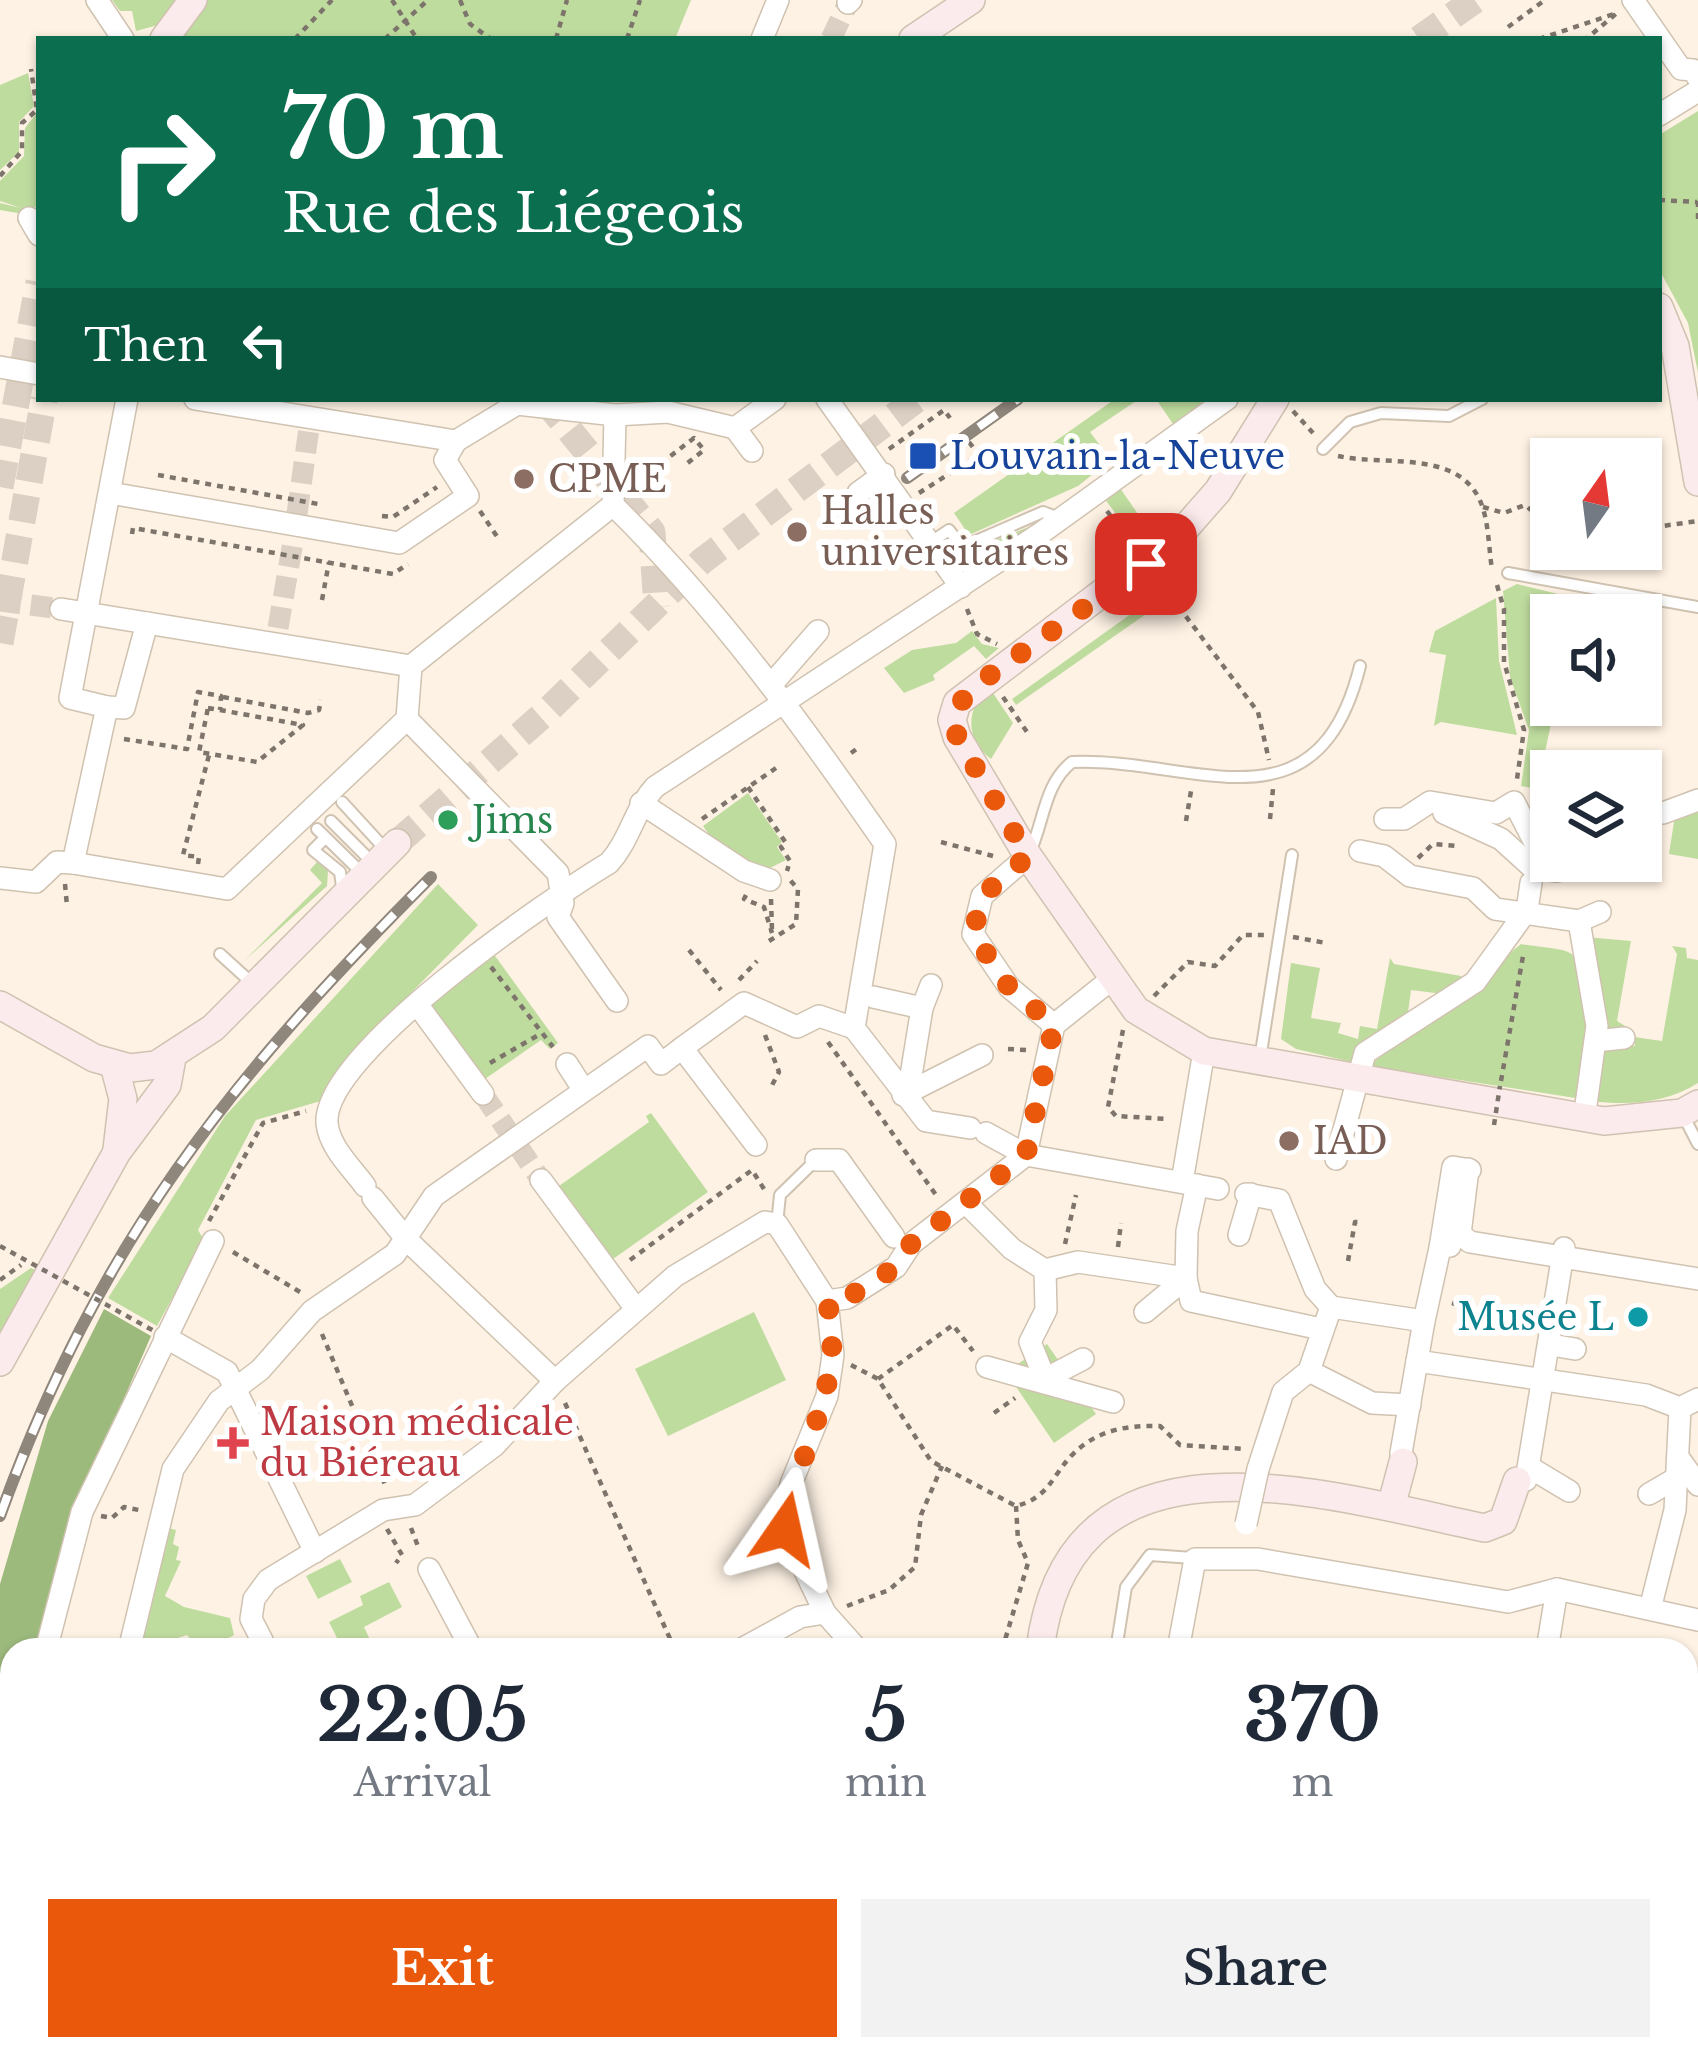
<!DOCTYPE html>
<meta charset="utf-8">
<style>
:root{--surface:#fff;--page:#f2f2f3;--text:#1f2937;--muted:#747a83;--accent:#ea580c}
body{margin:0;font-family:"Libre Baskerville",serif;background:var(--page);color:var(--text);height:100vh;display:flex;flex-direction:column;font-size:45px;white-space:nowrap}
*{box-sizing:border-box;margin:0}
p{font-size:39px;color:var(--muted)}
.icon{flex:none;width:66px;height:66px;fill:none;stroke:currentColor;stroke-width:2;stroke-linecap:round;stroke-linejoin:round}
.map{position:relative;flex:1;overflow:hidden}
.side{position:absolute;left:0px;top:1638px;width:1698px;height:423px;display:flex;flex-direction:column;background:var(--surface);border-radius:36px 36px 0 0;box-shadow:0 3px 9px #0004}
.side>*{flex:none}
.hud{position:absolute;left:36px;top:36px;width:1626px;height:366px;border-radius:0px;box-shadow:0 3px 9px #0004;background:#0b6e4f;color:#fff;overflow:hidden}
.needle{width:78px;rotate:14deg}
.tools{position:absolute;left:1530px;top:438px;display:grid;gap:24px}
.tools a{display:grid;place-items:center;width:132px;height:132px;border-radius:0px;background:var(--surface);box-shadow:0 3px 9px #0004;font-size:60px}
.pin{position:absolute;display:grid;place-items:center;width:102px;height:102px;color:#fff;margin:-51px;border-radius:24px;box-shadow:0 6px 18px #0006}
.me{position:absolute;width:132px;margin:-66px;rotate:11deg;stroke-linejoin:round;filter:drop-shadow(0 0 9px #0008)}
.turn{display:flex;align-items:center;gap:42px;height:252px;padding:0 48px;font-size:54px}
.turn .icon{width:156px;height:156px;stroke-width:2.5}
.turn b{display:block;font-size:84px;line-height:102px}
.then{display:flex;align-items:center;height:114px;padding:0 48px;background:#0003;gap:24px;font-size:45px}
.eta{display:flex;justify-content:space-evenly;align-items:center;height:204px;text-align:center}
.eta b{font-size:72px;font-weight:700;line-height:84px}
.primary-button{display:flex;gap:24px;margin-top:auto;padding:24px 48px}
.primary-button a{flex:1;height:138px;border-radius:0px;background:var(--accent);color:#fff;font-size:48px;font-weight:700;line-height:138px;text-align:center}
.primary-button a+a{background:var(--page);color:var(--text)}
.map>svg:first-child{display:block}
.green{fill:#bfdc9f}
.forest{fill:#9dba7d}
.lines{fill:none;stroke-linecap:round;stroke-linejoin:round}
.street-tunnel{stroke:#dbd0c3;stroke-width:21;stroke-dasharray:21 10;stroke-linecap:butt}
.secondary-tunnel{stroke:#dbd0c3;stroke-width:27;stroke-dasharray:27 14;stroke-linecap:butt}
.lane-casing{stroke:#d0c2b0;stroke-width:14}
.street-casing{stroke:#d0c2b0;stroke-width:24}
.secondary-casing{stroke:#d0c2b0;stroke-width:30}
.path{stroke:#7d746b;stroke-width:4.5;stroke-dasharray:6 6;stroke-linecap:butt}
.lane{stroke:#fff;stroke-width:10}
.street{stroke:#fff;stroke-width:21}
.secondary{stroke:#fcebed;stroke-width:27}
.rail-casing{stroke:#8f867c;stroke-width:12}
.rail{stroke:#fff;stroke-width:8;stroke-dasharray:22;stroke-linecap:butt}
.street-bridge-casing{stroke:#d0c2b0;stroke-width:24;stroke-linecap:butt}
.path-bridge{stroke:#7d746b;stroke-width:4.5;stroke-dasharray:6 6;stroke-linecap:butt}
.street-bridge{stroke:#fff;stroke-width:21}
.route{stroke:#ea580c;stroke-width:21;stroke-dasharray:0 37.8}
.transit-dot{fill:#1a4fb4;stroke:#fff;stroke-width:4.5}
.education-dot{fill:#8d6e63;stroke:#fff;stroke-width:4.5}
.leisure-dot{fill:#2e9e5b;stroke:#fff;stroke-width:4.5}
.culture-dot{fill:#0f9aa8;stroke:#fff;stroke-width:4.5}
.health-dot{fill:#e0444e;stroke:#fff;stroke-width:4.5}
.labels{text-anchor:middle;stroke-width:12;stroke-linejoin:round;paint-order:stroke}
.transit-label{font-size:36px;fill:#164399;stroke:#fff;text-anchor:start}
.education-label{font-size:36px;fill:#785e54;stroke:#fff;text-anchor:start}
.leisure-label{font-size:36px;fill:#27864d;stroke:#fff;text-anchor:start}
.culture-label{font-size:36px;fill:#0d838f;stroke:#fff;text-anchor:end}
.health-label{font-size:36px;fill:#be3a42;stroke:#fff;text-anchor:start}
</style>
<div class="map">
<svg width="1698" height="2059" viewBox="0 0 1698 2059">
<rect width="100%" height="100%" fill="#fef2e4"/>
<!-- green -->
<g class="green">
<polygon points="112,0 180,0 162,24 136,31 132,11 120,11"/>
<polygon points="207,0 691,0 675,39 182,39"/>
<polygon points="28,73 34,106 19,122 19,152 0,170 0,85"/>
<polygon points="39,110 39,207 26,208 29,215 0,210 0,203 21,208 0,201 0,181 24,156 25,128"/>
<polygon points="1698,111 1698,373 1688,323 1659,269 1659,135"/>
<polygon points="1115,399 1139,399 1090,432 1111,460 1078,486 969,535 954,513"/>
<polygon points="1156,399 1206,399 1173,424"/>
<polygon points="1120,488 1149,530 1137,542 1104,498"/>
<polygon points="1036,524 961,573 951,558"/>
<polygon points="1517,584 1587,601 1585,615 1551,615 1555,705 1542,766 1551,772 1551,792 1521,786 1529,730 1510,677 1503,591"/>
<polygon points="1163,591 1169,598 1016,705 1012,699"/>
<polygon points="1496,598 1499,661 1517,735 1441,722 1434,726 1446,655 1429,652 1435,631"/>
<polygon points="972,631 982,644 999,648 986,659 974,646 933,675 935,680 904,693 884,668 912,650 956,643"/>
<path d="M989 687 1013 723 991 759C965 740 965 709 989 687Z"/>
<polygon points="748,793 782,842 777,847 786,860 762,872 716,844 703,826"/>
<polygon points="1698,806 1698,859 1669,854 1675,815"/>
<polygon points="317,862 328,871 327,886 243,962 322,883 310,870"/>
<polygon points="438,884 478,925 407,997 324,1100 256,1120 198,1230 204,1240 157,1326 108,1298 225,1116"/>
<polygon points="1586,937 1631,941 1617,1021 1630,1029 1604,1038"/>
<path d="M1521 944C1535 947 1555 947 1568 952 1605 969 1587 1068 1582 1099L1369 1066Z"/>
<path d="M1672 946 1686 948 1687 958 1698 960V1083C1667 1103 1628 1106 1592 1101L1603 1042 1635 1046 1634 1037 1662 1041 1677 954Z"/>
<polygon points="493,953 558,1043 550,1049 541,1040 485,1079 430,1003"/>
<polygon points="1390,958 1394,964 1461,976 1460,983 1443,994 1411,990 1407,1020 1356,1063 1296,1049 1281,1039 1291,963 1320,968 1311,1018 1341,1023 1338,1033 1358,1039 1360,1026 1377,1029"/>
<polygon points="651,1113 708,1192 613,1259 559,1186 649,1122 646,1116"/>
<polygon points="31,1268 37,1271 0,1333 0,1289"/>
<polygon points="754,1312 786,1380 668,1436 635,1369"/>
<polygon points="1047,1344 1096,1414 1054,1443 1006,1372"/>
<polygon points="165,1527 176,1530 173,1544 179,1547 176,1560 181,1561 165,1596 184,1607 230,1618 234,1635 223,1641 227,1650 200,1650 187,1635 162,1643 162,1650 135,1650"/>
<polygon points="340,1559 352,1582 318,1599 306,1576"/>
<polygon points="389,1582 402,1607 364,1627 372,1644 343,1650 329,1622 363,1605 360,1596"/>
</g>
<!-- forest -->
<polygon class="forest" points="104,1309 151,1336 69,1526 37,1650 12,1650 12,2049 175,2049 177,2059 0,2059 0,1584 48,1421"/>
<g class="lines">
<!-- street-tunnel -->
<g class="street-tunnel">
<polyline points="831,39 848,3"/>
<polyline points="297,514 309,428"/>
<polyline points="0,601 61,609"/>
<polyline points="278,628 293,542"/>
<polyline points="483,1094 541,1180"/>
</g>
<!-- secondary-tunnel -->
<g class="secondary-tunnel">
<polyline points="1419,39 1475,0"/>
<polyline points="544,399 652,532 657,607"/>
<polyline points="0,487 39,282"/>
<polyline points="0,643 44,399"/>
<polyline points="397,843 544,714 702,561 917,399"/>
</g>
<defs>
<g id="lane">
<polyline points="1323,449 1350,422 1381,413 1449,416 1482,399"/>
<polyline points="937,538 949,530 962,547 1043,512 1059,518"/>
<polyline points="1508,573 1698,607"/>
<polyline points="342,802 386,850"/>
<polyline points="331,821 375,865"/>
<polyline points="317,829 362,873"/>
<polyline points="325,838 313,850 340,872 343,894"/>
<path d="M1030 852C1044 822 1044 784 1072 762 1193 757 1317 839 1360 666"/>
<polyline points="220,954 253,984"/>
<polyline points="1260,1059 1292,855"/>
<polyline points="1683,1115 1698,1144"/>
<polyline points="777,1224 780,1195 816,1160"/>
<polyline points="1116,1650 1126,1587 1150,1555 1193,1558"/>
</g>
<g id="street">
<polyline points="97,0 123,39"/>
<polyline points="1633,0 1681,69 1693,70 1698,78"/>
<polyline points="848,3 851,0"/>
<polyline points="762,39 778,0"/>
<polyline points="1659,115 1698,91"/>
<polyline points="29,218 39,235"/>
<polyline points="0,367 39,374"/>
<path d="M195 399 456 441 517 404 615 415 613 505C718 608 801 723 885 844L854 1028 926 1121 970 1128"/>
<polyline points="827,399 961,587"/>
<polyline points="615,415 668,412 735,428"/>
<polyline points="752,451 735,428 775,399"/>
<polyline points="110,493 399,543 468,496 445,460 456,441"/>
<polyline points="858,493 884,474"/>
<polyline points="61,609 411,666"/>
<polyline points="771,685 818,631"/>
<polyline points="107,707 124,708 147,623"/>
<polyline points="407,719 558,873 563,903 558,917 617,1001"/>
<polyline points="641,803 744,871 770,880"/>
<polyline points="1641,810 1663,813 1698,800"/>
<polyline points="1444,813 1501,839 1533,868 1557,871 1566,861"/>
<polyline points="1385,819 1404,819 1430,802 1496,813 1514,802 1537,847"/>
<polyline points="1360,851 1384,856 1410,876 1473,888 1495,909 1579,921 1600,912"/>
<polyline points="1028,856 982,896 973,934 1009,987 1054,1025"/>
<polyline points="73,863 107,707 70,698 127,399"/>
<polyline points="0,878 36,882 57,862 73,863 227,889 407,719 411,666 613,505"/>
<polyline points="1528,903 1531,883"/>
<polyline points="1579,921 1597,1026 1584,1119"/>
<polyline points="873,997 922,1008"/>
<polyline points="417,1004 483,1094"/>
<polyline points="1595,1041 1624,1038"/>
<polyline points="682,1048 744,1003 797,1027 819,1016 854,1028"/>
<polyline points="567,1064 583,1089"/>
<polyline points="909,1088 922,1008 931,985"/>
<polyline points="903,1095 982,1055"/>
<polyline points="986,1133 1026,1155 1218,1189"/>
<polyline points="1336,1159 1365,1053 1475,982 1527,910"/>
<polyline points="816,1160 839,1160 894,1237"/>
<polyline points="1468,1169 1460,1234 1470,1242 1698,1279"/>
<polyline points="541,1180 636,1309"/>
<polyline points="1182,1182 1204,1051"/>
<path d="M365 1186C352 1168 329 1147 327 1123 322 1054 551 898 609 863 630 840 634 810 655 787L1041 533 1227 399"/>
<polyline points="1246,1194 1279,1200 1315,1289 1331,1307 1309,1371 1283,1392 1258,1469"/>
<polyline points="373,1198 407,1240 555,1381"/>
<polyline points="967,1204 1012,1249 1045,1270 1078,1262 1186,1278 1191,1301 1321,1329"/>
<polyline points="1239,1235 1251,1194"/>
<polyline points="1440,1248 1453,1167 1470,1170"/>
<polyline points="827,1301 847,1298 896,1267 911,1244 1026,1155 1054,1025 1113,978"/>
<polyline points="1331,1307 1424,1321 1417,1361"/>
<polyline points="1145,1312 1186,1278 1187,1231 1197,1185"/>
<polyline points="1424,1321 1440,1248 1450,1246"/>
<polyline points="165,1337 227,1372 315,1552"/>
<polyline points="1551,1345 1575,1349"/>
<polyline points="987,1367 1113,1402"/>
<polyline points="1309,1371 1372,1403 1410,1405"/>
<polyline points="1045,1379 1030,1342 1046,1310 1045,1270"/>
<polyline points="1045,1379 1083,1359"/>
<polyline points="1401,1453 1417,1361 1646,1395 1680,1408 1698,1399"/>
<polyline points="1678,1457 1698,1485"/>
<polyline points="1529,1467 1569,1491"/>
<polyline points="1526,1480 1564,1248"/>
<polyline points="1649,1494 1673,1480"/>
<polyline points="429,1569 472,1650"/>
<polyline points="1650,1609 1675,1510 1680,1408"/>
<polyline points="46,1650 82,1512 213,1241"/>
<polyline points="129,1650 173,1469 219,1401 260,1370 312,1311 395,1254 434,1196 648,1046 661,1064 682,1048 756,1145"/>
<polyline points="267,1650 251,1619 254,1599 268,1580 383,1510 415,1505 494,1446 555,1381 675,1276 765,1222 777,1224 827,1301 833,1355 827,1396 791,1484 785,1529 825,1613 858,1650"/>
<polyline points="740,1650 800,1617 825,1613"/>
<polyline points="1178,1650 1195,1559 1258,1559 1508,1602 1557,1589 1698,1620"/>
<polyline points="1547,1650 1557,1589"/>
<polyline points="182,2049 185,2059"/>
<polyline points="262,2049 266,2059"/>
<polyline points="441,2049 443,2059"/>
<polyline points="651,2049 655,2059"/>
<polyline points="672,2049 676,2059"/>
<polyline points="1329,2059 1331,2049"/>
</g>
<g id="secondary">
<polyline points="164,39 193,0"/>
<polyline points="913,39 971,0"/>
<polyline points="1659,307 1675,346 1698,482"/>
<polyline points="1275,399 1218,491 1181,533 957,703 952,720 957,737 1028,856 1136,1010 1204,1051 1604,1121 1682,1113 1698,1104"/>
<polyline points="0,1005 94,1058 130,1068 156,1065 213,1028 397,843"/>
<polyline points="114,1065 123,1099 117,1149"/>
<polyline points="0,1362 117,1152 167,1085 172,1058"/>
<polyline points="1391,1507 1403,1462"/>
<path d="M1040 1650C1069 1413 1328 1495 1485 1528L1503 1521 1517 1481"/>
<polyline points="1063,2049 1065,2059"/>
</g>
</defs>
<!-- lane casing -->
<use href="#lane" class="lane-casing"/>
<!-- street casing -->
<use href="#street" class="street-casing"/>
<!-- secondary casing -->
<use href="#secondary" class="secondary-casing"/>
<!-- path -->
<g class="path">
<polyline points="392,0 417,39"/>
<polyline points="460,0 470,24 491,39"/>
<polyline points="1508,27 1545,0"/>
<polyline points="295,39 332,0"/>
<polyline points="385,39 428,0"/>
<polyline points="556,39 567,0"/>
<polyline points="627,39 640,0"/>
<polyline points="1539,39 1617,13 1586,39"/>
<polyline points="0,176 22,151 22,123 37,110 31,69"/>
<polyline points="1659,200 1697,202"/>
<polyline points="1698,201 1698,224"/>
<polyline points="1293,411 1313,433"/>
<polyline points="969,442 989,468"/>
<polyline points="889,449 944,410 950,418"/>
<path d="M1338 456C1388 467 1467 447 1484 512 1489 531 1489 550 1492 569"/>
<polyline points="158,475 318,504"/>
<polyline points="642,478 694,438 704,450 685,465"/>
<polyline points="919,493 980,454"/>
<polyline points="1483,507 1504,513 1525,505 1531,510"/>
<polyline points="480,511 498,538"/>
<polyline points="1107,511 1129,540"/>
<polyline points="382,516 393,517 437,487"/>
<polyline points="1641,529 1698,521"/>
<polyline points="132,534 133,528 393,574 408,564"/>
<polyline points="1157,578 1258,712 1269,760"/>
<polyline points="1497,585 1504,609 1504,662 1524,730 1517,779"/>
<polyline points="322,600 329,562"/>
<polyline points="967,609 977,634 997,644"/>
<polyline points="223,697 308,713 319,710 321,700"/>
<polyline points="1003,697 1027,732"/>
<polygon points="208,708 220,710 303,725 257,762 199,752"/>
<polyline points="124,739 187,749 198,692 221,696 220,710"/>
<polyline points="851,753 858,748"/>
<polyline points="748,787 786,843 781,847 790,861 787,871"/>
<polyline points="702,819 776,768"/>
<polyline points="1270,819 1273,789"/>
<polyline points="1186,821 1191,791"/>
<polyline points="941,842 993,856"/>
<polyline points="1418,858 1433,844 1459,846"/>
<polyline points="198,864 199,857 183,855 209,755"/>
<polyline points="65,884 67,906"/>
<polyline points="746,895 744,899 764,907 772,933"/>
<polyline points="771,899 772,930"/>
<polyline points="1293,937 1326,943"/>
<polyline points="769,941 796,924 798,889 790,880"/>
<polyline points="689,950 721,990"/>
<polyline points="491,967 553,1047"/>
<polyline points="739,980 757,961"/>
<polyline points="1154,996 1188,962 1215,966 1243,935 1264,935"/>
<polyline points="1123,1030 1108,1107 1116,1116 1168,1119"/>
<polyline points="765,1035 779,1072 770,1089"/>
<polyline points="828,1042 936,1195"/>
<polyline points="1008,1049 1026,1050"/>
<polyline points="490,1063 542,1033"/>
<polyline points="1501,1081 1523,956"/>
<polyline points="209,1221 263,1123 306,1111"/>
<polyline points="1065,1244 1076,1195"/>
<polyline points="1118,1247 1121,1223"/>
<polyline points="233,1252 300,1292"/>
<polyline points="630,1260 752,1170 764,1189"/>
<polyline points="1348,1261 1355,1222 1360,1222"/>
<polyline points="0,1280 21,1265"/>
<polyline points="1452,1303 1528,1325"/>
<polyline points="322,1334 386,1487"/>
<path d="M851 1365 878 1379 931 1461 1016 1506C1048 1498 1051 1478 1071 1456 1096 1430 1126 1425 1160 1426L1180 1445 1245 1449"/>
<polyline points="878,1379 953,1325 973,1351"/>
<polyline points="565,1403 675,1650"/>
<polyline points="994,1413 1015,1398"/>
<polyline points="101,1516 112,1518 124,1507 139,1510"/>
<polyline points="411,1528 419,1549"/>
<polyline points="387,1529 402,1555 396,1563"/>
<polyline points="847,1606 889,1590 915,1567 921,1515 942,1466"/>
<polyline points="1002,1650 1028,1563 1018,1540 1016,1506"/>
<polyline points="1686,1859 1698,1861"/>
<polyline points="1695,1943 1698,1928"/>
<polyline points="353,2049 356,2059"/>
<polyline points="621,2049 624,2059"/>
<polyline points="1545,2049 1551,2059"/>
<polyline points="72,2059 84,2049"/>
<polyline points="399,2059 423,2054"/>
<polyline points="866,2059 902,2049"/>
<polyline points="1506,2059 1508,2049"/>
</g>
<!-- lane -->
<use href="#lane" class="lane"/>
<!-- street -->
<use href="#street" class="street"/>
<!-- secondary -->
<use href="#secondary" class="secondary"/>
<defs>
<g id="rail">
<polyline points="907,478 1018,399"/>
<path d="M0 1516C99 1242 228 1080 431 877"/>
</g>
</defs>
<!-- rail casing -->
<use href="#rail" class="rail-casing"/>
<!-- rail -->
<use href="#rail" class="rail"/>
<defs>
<polyline id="street-bridge" points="1246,1524 1258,1469"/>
</defs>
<!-- street-bridge casing -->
<use href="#street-bridge" class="street-bridge-casing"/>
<!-- path-bridge -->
<g class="path-bridge">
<polyline points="1494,1125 1500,1086"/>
<polyline points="0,1246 154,1331"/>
</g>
<!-- street-bridge -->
<use href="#street-bridge" class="street-bridge"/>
</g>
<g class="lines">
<!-- route -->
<path class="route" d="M785 1529C796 1451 848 1383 827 1301L847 1298 896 1267 911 1244 1026 1155 1054 1025 1009 987 973 934 982 896 1028 856 957 737 954 710 976 685 1146 564"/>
</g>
<!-- markers -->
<rect class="transit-dot" x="908" y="441" width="30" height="30" rx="6"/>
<g class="education-dot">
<circle cx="524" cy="479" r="12"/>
<circle cx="797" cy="532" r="12"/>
<circle cx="1289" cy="1141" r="12"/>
</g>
<circle class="leisure-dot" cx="448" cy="820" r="12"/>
<circle class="culture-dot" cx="1638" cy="1317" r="12"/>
<path class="health-dot" d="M227 1425h12v12h12v12h-12v12h-12v-12h-12v-12h12z"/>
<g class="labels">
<!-- transit labels -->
<g class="transit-label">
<text x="950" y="469">Louvain-la-Neuve</text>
</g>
<!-- education labels -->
<g class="education-label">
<text x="548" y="492">CPME</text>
<text x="821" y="524">Halles<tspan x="821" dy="41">universitaires</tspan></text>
<text x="1313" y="1154">IAD</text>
</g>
<!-- leisure labels -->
<g class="leisure-label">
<text x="472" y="833">Jims</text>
</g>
<!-- culture labels -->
<g class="culture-label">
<text x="1614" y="1330">Musée L</text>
</g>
<!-- health labels -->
<g class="health-label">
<text x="260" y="1435">Maison médicale<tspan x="260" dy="41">du Biéreau</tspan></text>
</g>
</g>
</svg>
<div class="tools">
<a><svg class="needle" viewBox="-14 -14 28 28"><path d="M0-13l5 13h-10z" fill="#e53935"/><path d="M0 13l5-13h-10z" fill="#747a83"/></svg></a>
<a><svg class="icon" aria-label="sound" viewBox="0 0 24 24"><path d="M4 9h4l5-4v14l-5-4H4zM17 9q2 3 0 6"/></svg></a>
<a><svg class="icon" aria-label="layers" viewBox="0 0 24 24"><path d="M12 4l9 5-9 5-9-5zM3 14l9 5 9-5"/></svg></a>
</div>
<div class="pin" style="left:1146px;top:564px;background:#d93025"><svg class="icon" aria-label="arrive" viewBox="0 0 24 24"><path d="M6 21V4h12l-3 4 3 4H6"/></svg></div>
<svg class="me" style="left:785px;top:1529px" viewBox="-20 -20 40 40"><path d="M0-17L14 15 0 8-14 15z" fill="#ea580c" stroke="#fff" stroke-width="4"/></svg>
<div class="hud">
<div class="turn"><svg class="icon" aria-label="right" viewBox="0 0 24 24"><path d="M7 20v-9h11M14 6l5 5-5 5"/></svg><div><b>70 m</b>Rue des Liégeois</div></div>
<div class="then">Then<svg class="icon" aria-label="left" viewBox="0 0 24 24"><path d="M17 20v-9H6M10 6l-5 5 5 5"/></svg></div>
</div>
<section class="side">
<div class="eta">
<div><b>22:05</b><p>Arrival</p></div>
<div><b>5</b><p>min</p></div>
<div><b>370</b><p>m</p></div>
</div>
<div class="primary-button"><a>Exit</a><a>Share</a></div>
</section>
</div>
